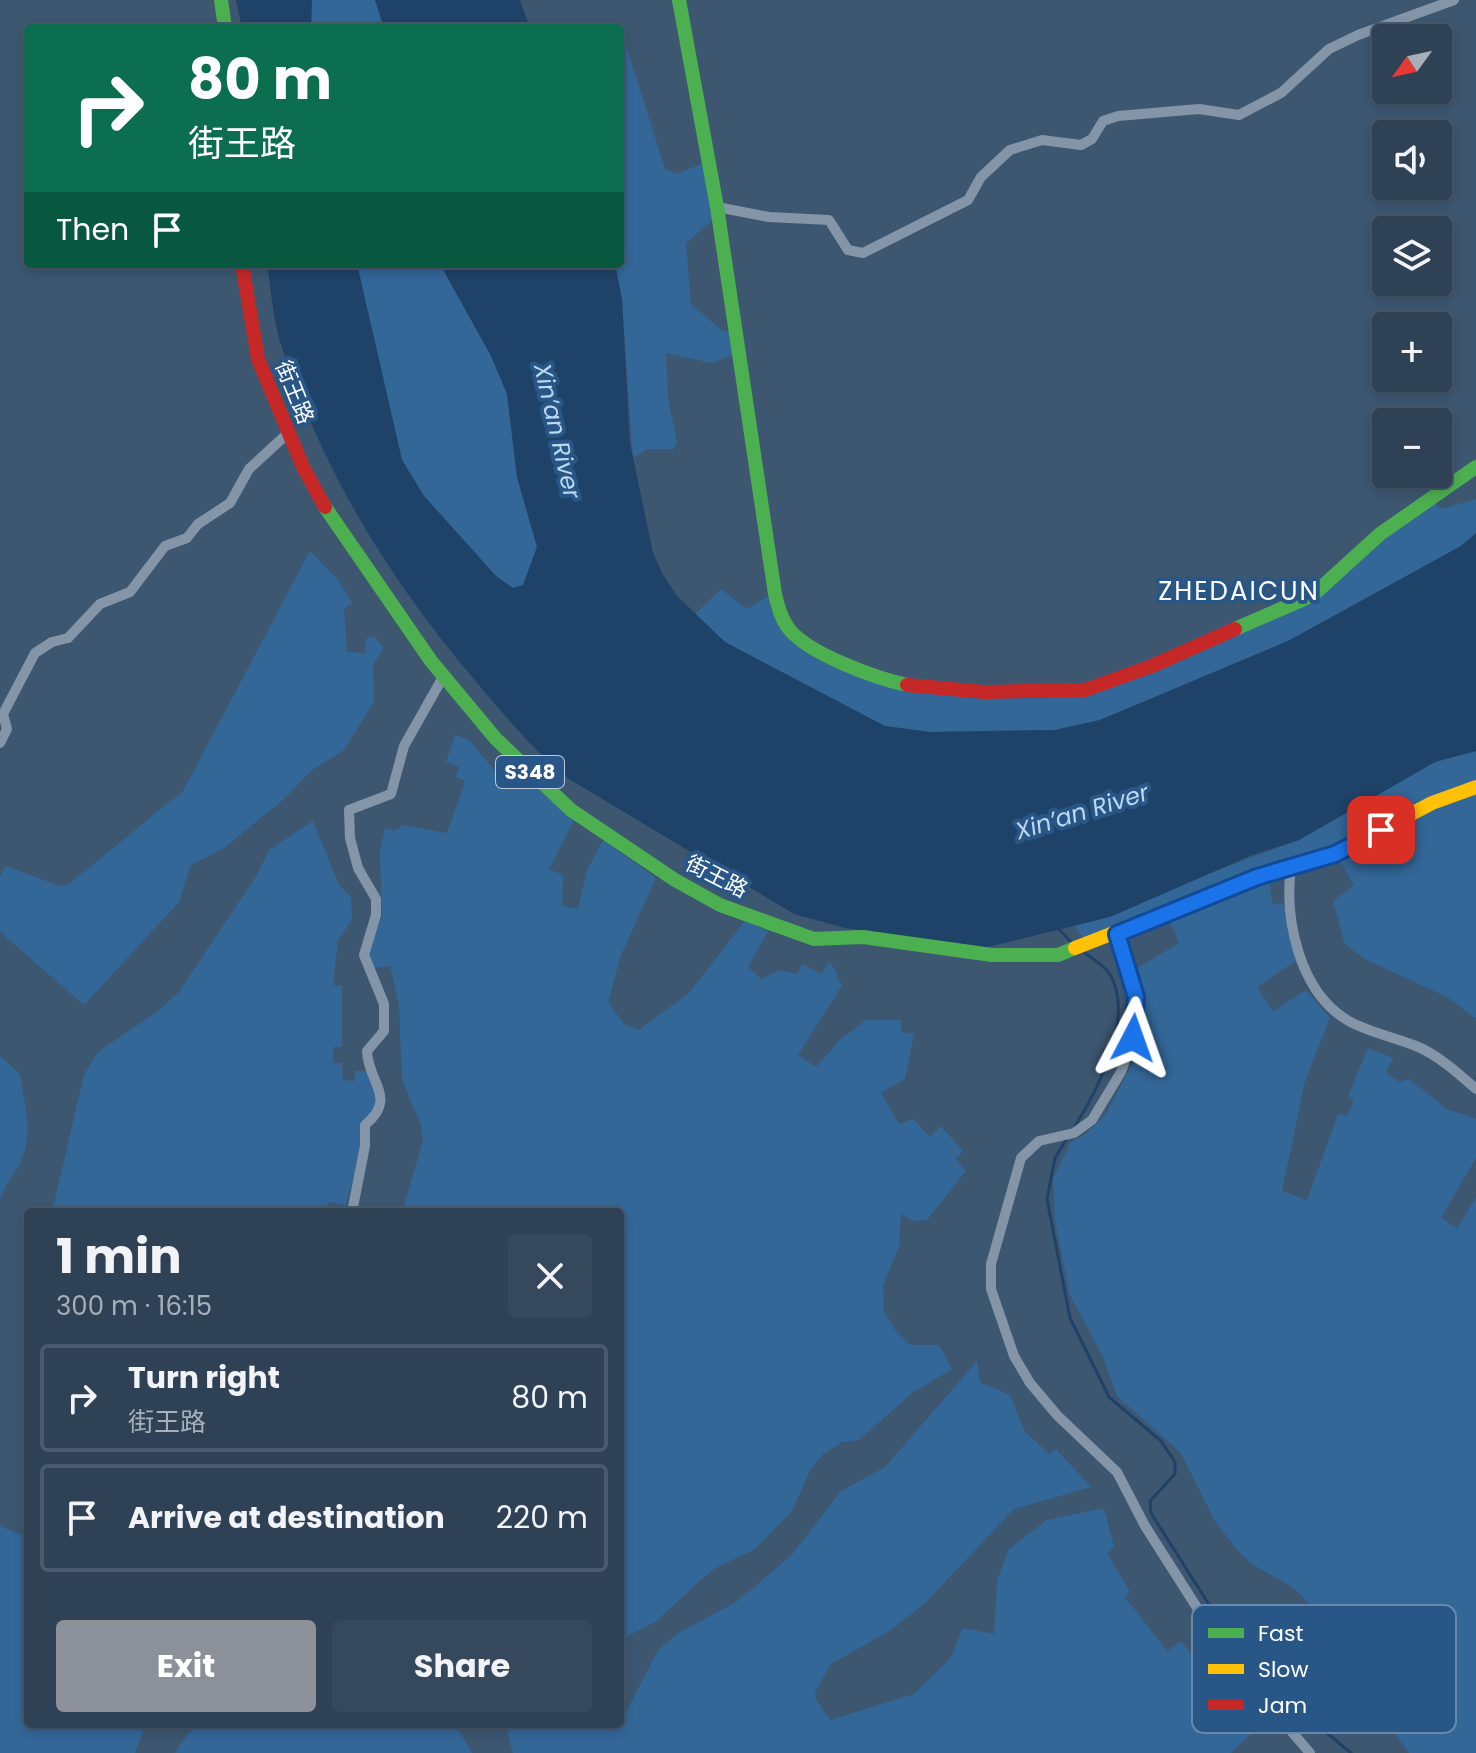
<!DOCTYPE html>
<meta charset="utf-8">
<style>
:root{--surface:#2e4155;--page:#36485b;--text:#f1f3f6;--muted:#a7afb9;--line:#495a6c;--accent:#8c9099}
body{margin:0;font-family:Poppins,"Noto Sans SC",sans-serif;background:var(--page);color:var(--text);height:100vh;display:flex;flex-direction:column;font-size:30px;white-space:nowrap}
*{box-sizing:border-box;margin:0}
p{font-size:26px;color:var(--muted)}
.icon{flex:none;width:44px;height:44px;fill:none;stroke:currentColor;stroke-width:2;stroke-linecap:round;stroke-linejoin:round}
.map{position:relative;flex:1;overflow:hidden}
.sheet{position:absolute;left:24px;top:1208px;width:600px;height:520px;display:flex;flex-direction:column;background:var(--surface);border-radius:8px;box-shadow:0 4px 12px #0003,0 0 0 2px var(--line)}
.sheet>*{flex:none}
.guide{position:absolute;left:24px;top:24px;width:600px;height:244px;border-radius:8px;box-shadow:0 4px 12px #0003,0 0 0 2px var(--line);background:#0b6e4f;color:#fff;overflow:hidden}
.needle{width:52px;rotate:237deg}
.tools{position:absolute;left:1372px;top:24px;display:grid;gap:16px}
.tools a{display:grid;place-items:center;width:80px;height:80px;border-radius:8px;background:var(--surface);box-shadow:0 4px 12px #0003,0 0 0 2px var(--line);font-size:40px}
.pin{position:absolute;display:grid;place-items:center;width:68px;height:68px;color:#fff;margin:-34px;border-radius:16px;box-shadow:0 4px 12px #0006}
.me{position:absolute;width:88px;margin:-44px;rotate:4deg;stroke-linejoin:round;filter:drop-shadow(0 0 6px #0008)}
.turn{display:flex;align-items:center;gap:28px;height:168px;padding:0 32px;font-size:36px}
.turn .icon{width:104px;height:104px;stroke-width:2.5}
.turn b{display:block;font-size:56px;line-height:68px}
.then{display:flex;align-items:center;height:76px;padding:0 32px;background:#0003;gap:16px;font-size:30px}
.round{display:grid;place-items:center;flex:none;width:84px;height:84px;border-radius:8px;background:var(--page)}
.head{display:flex;align-items:center;justify-content:space-between;height:136px;padding:0 32px}
h1{font-size:48px;font-weight:700;line-height:60px}
.button{display:flex;gap:16px;margin-top:auto;padding:16px 32px}
.button a{flex:1;height:92px;border-radius:8px;background:var(--accent);color:#fff;font-size:32px;font-weight:700;line-height:92px;text-align:center}
.button a+a{background:var(--page);color:var(--text)}
ul{padding:0;list-style:none}
li{display:flex;align-items:center;gap:24px;height:108px;margin:0 16px 12px;padding:0 16px;border:4px solid var(--line);border-radius:8px}
li div{flex:1}
li b{display:block;font-size:30px}
li em{font-style:normal}
.map>svg:first-child{display:block}
.green{fill:#336798}
.water{fill:#1f4268}
.lines{fill:none;stroke-linecap:round;stroke-linejoin:round}
.stream{stroke:#1f4268;stroke-width:3}
.street{stroke:#8495a7;stroke-width:10}
.fast{stroke:#4caf50;stroke-width:14}
.slow{stroke:#ffc107;stroke-width:14}
.jam{stroke:#c62828;stroke-width:14}
.route-casing{stroke:#114b97;stroke-width:20}
.route{stroke:#1a73e8;stroke-width:14}
.labels{text-anchor:middle;stroke-width:8;stroke-linejoin:round;paint-order:stroke}
.shield{fill:#275687;stroke:#beccdb;stroke-width:2}
.shield-label{font-size:20px;font-weight:bold;fill:#fff}
.street-label{font-size:22px;fill:#fff;stroke:#275687}
.water-label{font-size:24px;font-style:italic;fill:#bed8f0;stroke:#275687}
.quarter-label{font-size:26px;letter-spacing:2px;fill:#fff;stroke:#275687}
.key{fill:#275687;stroke:#6889ab;stroke-width:2}
.key-label{font-size:22px;fill:#fff}
</style>
<div class="map">
<svg width="1476" height="1753" viewBox="0 0 1476 1753">
<rect width="100%" height="100%" fill="#3d5771"/>
<!-- green -->
<g class="green">
<polygon points="312,0 375,0 384,28 311,28"/>
<polygon points="620,39 624,39 665,169 676,174 704,163 715,218 686,243 691,304 721,330 731,333 734,354 712,363 666,353 668,398 677,443 674,449 647,449 633,458 622,299 615,264 620,264"/>
<polygon points="357,264 440,264 491,356 507,394 517,477 537,547 523,585 513,588 496,576 424,496 402,460"/>
<polygon points="1476,499 1476,533 1461,546 1288,641 1100,720 1055,730 930,732 885,726 754,660 725,642 695,614 721,589 747,609 771,594 777,615 858,675 1066,695 1305,603 1361,552 1433,502 1442,509"/>
<polygon points="310,551 338,580 352,603 344,609 347,652 365,653 366,639 374,636 384,648 373,664 374,702 344,750 312,770 284,799 224,848 190,866 179,902 84,1005 0,932 0,876 6,866 60,886 69,884 183,791"/>
<polygon points="455,735 469,740 507,785 521,773 574,820 549,869 563,875 562,906 578,909 587,871 603,840 656,878 621,955 608,1002 624,1024 639,1030 689,993 745,921 768,931 748,967 761,979 780,970 797,974 802,964 822,974 829,962 838,974 835,979 843,984 798,1055 816,1067 840,1040 866,1020 901,1020 901,1032 914,1034 905,1079 881,1093 899,1124 913,1119 930,1137 941,1126 963,1151 955,1158 966,1171 927,1220 912,1221 901,1213 899,1246 883,1286 884,1311 895,1330 910,1345 939,1345 952,1369 912,1393 859,1440 842,1442 823,1454 810,1471 792,1511 755,1549 712,1570 655,1622 620,1640 620,1212 402,1212 423,1141 421,1125 402,1080 399,1005 390,966 373,968 367,954 382,916 380,852 385,828 395,831 403,825 447,833 465,781 456,777 459,767 446,762"/>
<polygon points="1476,751 1476,783 1353,840 1086,941 1072,924 1299,840 1435,762"/>
<polygon points="1476,794 1476,1019 1447,997 1367,960 1351,949 1344,942 1333,901 1354,885 1339,859 1436,807"/>
<polygon points="313,821 339,885 351,897 352,920 338,940 333,985 342,986 342,1047 333,1047 333,1063 342,1063 343,1080 355,1081 355,1071 369,1071 380,1100 364,1124 359,1163 345,1206 328,1202 325,1212 52,1212 84,1075 98,1052 158,1011 178,993 257,875 269,850"/>
<path d="M1269 878 1273 905 1283 903C1290 921 1291 942 1297 960L1257 987 1273 1011 1306 990 1330 1018 1305 1081 1282 1191 1307 1200 1338 1114 1347 1116 1354 1100 1348 1096 1368 1048 1393 1058 1386 1072 1399 1082 1409 1079 1447 1109 1476 1119V1158L1441 1218 1457 1228 1476 1198V1753H1409L1368 1697 1322 1618 1294 1588 1252 1564 1237 1550 1215 1521 1181 1453 1117 1396 1103 1357 1070 1295 1055 1220 1053 1178 1071 1142 1087 1133 1106 1114 1133 1062 1142 1017 1134 970 1179 943 1170 921Z"/>
<path d="M0 1056 20 1074C24 1101 34 1134 21 1161 14 1175 5 1184 0 1199Z"/>
<polygon points="977,1361 980,1382 1010,1395 1025,1432 1050,1454 1056,1449 1091,1487 1014,1509 924,1604 891,1630 831,1664 815,1692 816,1700 830,1720 914,1694 950,1659 963,1628 994,1634 997,1580 1009,1549 1047,1520 1104,1508 1114,1547 1107,1553 1130,1592 1125,1597 1167,1651 1181,1641 1208,1675 1228,1663 1246,1685 1228,1700 1251,1734 1231,1753 513,1753 505,1724 620,1724 658,1650 677,1634 736,1602 791,1556 841,1491 885,1467"/>
<polygon points="0,1526 28,1538 28,1724 146,1724 135,1753 0,1753"/>
<polygon points="195,1724 455,1724 472,1753 175,1753"/>
</g>
<!-- water -->
<g class="water">
<polygon points="236,0 312,0 311,28 242,28"/>
<polygon points="375,0 520,0 530,28 384,28"/>
<path d="M267 264H357L402 460 424 496 496 576 513 588 523 585 537 547 517 477 507 394 491 356 440 264H615L622 299 630 443 653 553 662 573 677 596 725 642 885 726 930 732 1055 730 1100 720 1288 641 1461 546 1476 533V751L1435 762 1299 840 1250 856 1110 917 984 948 845 928 794 914 569 779C532 749 503 714 473 678 386 575 323 471 280 342 273 318 271 289 267 264Z"/>
</g>
<g class="lines">
<!-- stream -->
<g class="stream">
<polyline points="1056,926 1072,943"/>
<path d="M1075 1126C1098 1090 1136 1015 1109 973 1103 965 1093 959 1085 953"/>
<polyline points="1066,1140 1055,1158 1047,1199 1070,1318 1109,1397 1161,1441 1175,1462 1175,1474 1150,1501 1151,1513 1227,1633 1265,1651 1311,1720 1351,1753"/>
</g>
<!-- street -->
<g class="street">
<polyline points="717,207 769,217 829,220 848,250 863,253 968,200 981,177 1010,150 1042,140 1081,145 1092,139 1103,121 1118,116 1199,109 1239,115 1281,93 1329,49 1358,35 1454,0"/>
<polyline points="0,743 7,729 3,714 35,653 52,642 68,638 100,604 130,592 165,546 187,538 198,524 230,503 249,469 288,433"/>
<path d="M1291 867C1284 918 1299 991 1347 1020 1367 1032 1394 1037 1416 1046 1438 1055 1458 1073 1476 1089"/>
<polyline points="1117,934 1136,997 1133,1038 1121,1072 1092,1120 1074,1133 1039,1141 1021,1158 991,1264 991,1289 1014,1356 1030,1383 1057,1415 1117,1472 1145,1526 1231,1661 1310,1753"/>
<path d="M352 1212 365 1146V1125C398 1098 368 1083 367 1051L384 1031V1004L364 955 376 915V899L358 868 350 838 349 810 391 794 404 746 443 677"/>
</g>
<!-- fast -->
<g class="fast">
<polyline points="221,0 225,28"/>
<path d="M679 0 717 207 775 594C778 606 781 619 789 629 809 654 875 678 907 685"/>
<polyline points="325,507 431,661 496,739 571,810 675,880 720,905 814,939 863,937 992,955 1058,955 1075,948"/>
<polyline points="1235,629 1313,595 1380,534 1476,467"/>
</g>
<!-- slow -->
<polyline class="slow" points="1075,948 1257,877 1335,854 1432,803 1476,787"/>
<!-- jam -->
<g class="jam">
<polyline points="242,264 258,359 303,467 325,507"/>
<polyline points="907,685 984,692 1085,690 1152,666 1235,629"/>
</g>
</g>
<g class="lines">
<defs>
<polyline id="route" points="1133,1038 1136,997 1117,934 1257,877 1335,854 1381,830"/>
</defs>
<!-- route casing -->
<use href="#route" class="route-casing"/>
<!-- route -->
<use href="#route" class="route"/>
</g>
<g class="labels">
<!-- shield labels -->
<rect class="shield" x="496" y="756" width="68" height="32" rx="6"/>
<g class="shield-label">
<text x="530" y="779">S348</text>
</g>
<!-- street labels -->
<g class="street-label">
<text transform="translate(295 392) rotate(68)" y="8">街王路</text>
<text transform="translate(717 876) rotate(27)" y="8">街王路</text>
</g>
<!-- water labels -->
<g class="water-label">
<text transform="translate(557 431) rotate(77)" y="8">Xin’an River</text>
<text transform="translate(1082 812) rotate(-17)" y="8">Xin’an River</text>
</g>
<!-- quarter labels -->
<g class="quarter-label">
<text x="1239" y="600">ZHEDAICUN</text>
</g>
</g>
<!-- legend -->
<rect x="1192" y="1605" width="264" height="128" rx="12" class="key"/>
<rect x="1208" y="1628" width="36" height="10" fill="#4caf50"/>
<rect x="1208" y="1664" width="36" height="10" fill="#ffc107"/>
<rect x="1208" y="1700" width="36" height="10" fill="#c62828"/>
<g class="key-label">
<text x="1258" y="1641">Fast</text>
<text x="1258" y="1677">Slow</text>
<text x="1258" y="1713">Jam</text>
</g>
</svg>
<div class="tools">
<a><svg class="needle" viewBox="-14 -14 28 28"><path d="M0-13l5 13h-10z" fill="#e53935"/><path d="M0 13l5-13h-10z" fill="#a7afb9"/></svg></a>
<a><svg class="icon" aria-label="sound" viewBox="0 0 24 24"><path d="M4 9h4l5-4v14l-5-4H4zM17 9q2 3 0 6"/></svg></a>
<a><svg class="icon" aria-label="layers" viewBox="0 0 24 24"><path d="M12 4l9 5-9 5-9-5zM3 14l9 5 9-5"/></svg></a>
<a>+</a>
<a>−</a>
</div>
<div class="pin" style="left:1381px;top:830px;background:#d93025"><svg class="icon" aria-label="arrive" viewBox="0 0 24 24"><path d="M6 21V4h12l-3 4 3 4H6"/></svg></div>
<svg class="me" style="left:1133px;top:1038px" viewBox="-20 -20 40 40"><path d="M0-17L14 15 0 8-14 15z" fill="#1a73e8" stroke="#fff" stroke-width="4"/></svg>
<div class="guide">
<div class="turn"><svg class="icon" aria-label="right" viewBox="0 0 24 24"><path d="M7 20v-9h11M14 6l5 5-5 5"/></svg><div><b>80 m</b>街王路</div></div>
<div class="then">Then<svg class="icon" aria-label="arrive" viewBox="0 0 24 24"><path d="M6 21V4h12l-3 4 3 4H6"/></svg></div>
</div>
<section class="sheet">
<div class="head"><div><h1>1 min</h1><p>300 m · 16:15</p></div><a class="round"><svg class="icon" aria-label="close" viewBox="0 0 24 24"><path d="M6 6l12 12M18 6L6 18"/></svg></a></div>
<ul>
<li><svg class="icon" aria-label="right" viewBox="0 0 24 24"><path d="M7 20v-9h11M14 6l5 5-5 5"/></svg><div><b>Turn right</b><p>街王路</p></div><em>80 m</em></li>
<li><svg class="icon" aria-label="arrive" viewBox="0 0 24 24"><path d="M6 21V4h12l-3 4 3 4H6"/></svg><div><b>Arrive at destination</b></div><em>220 m</em></li>
</ul>
<div class="button"><a>Exit</a><a>Share</a></div>
</section>
</div>
